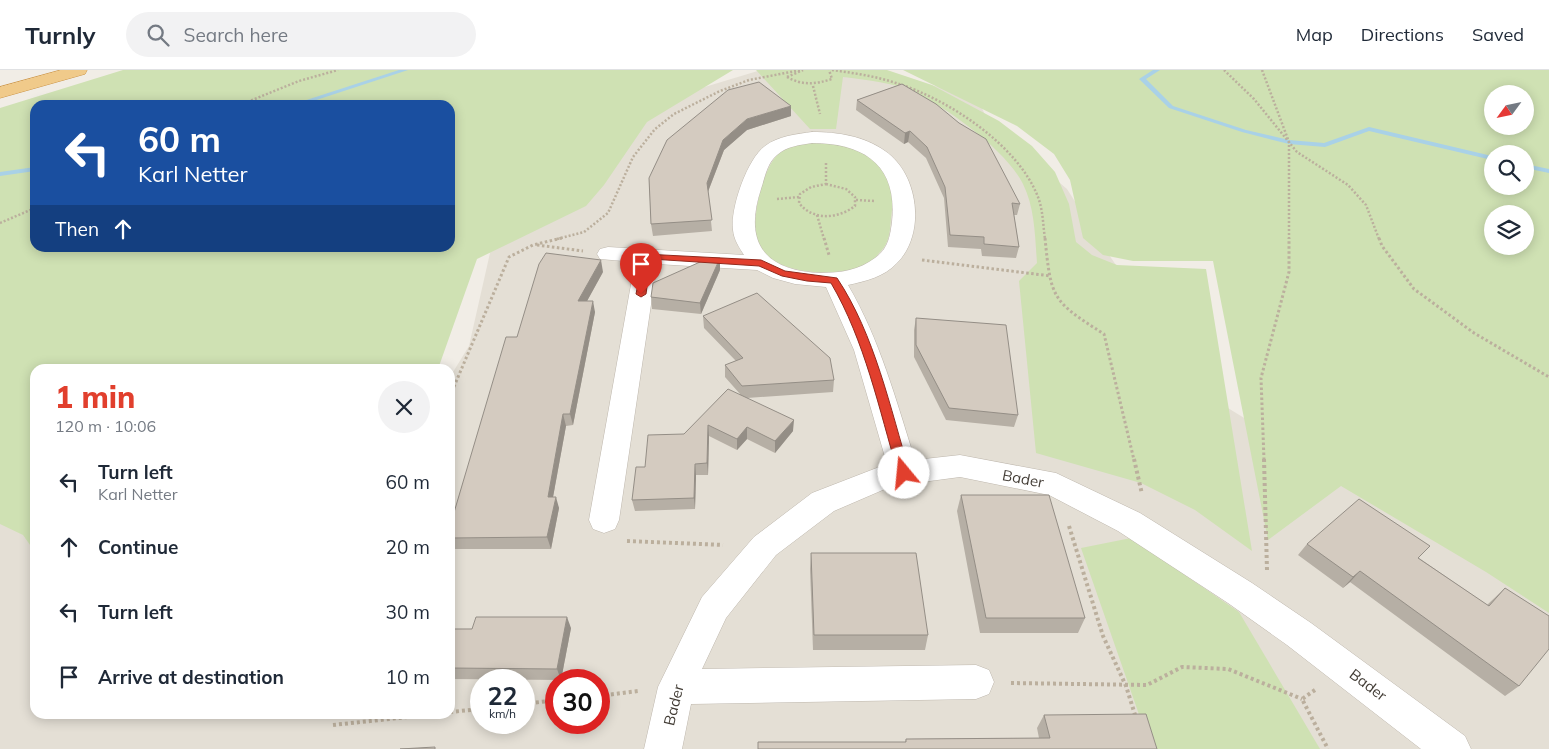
<!DOCTYPE html>
<meta charset="utf-8">
<style>
:root{--surface:#fff;--page:#f2f2f3;--text:#1f2937;--muted:#747a83;--line:#e0e1e3;--accent:#e13f2d}
body{margin:0;font-family:Mulish,sans-serif;background:var(--page);color:var(--text);height:100vh;display:flex;flex-direction:column;font-size:19px;white-space:nowrap}
*{box-sizing:border-box;margin:0}
p{font-size:16px;color:var(--muted)}
.icon{flex:none;width:28px;height:28px;fill:none;stroke:currentColor;stroke-width:2;stroke-linecap:round;stroke-linejoin:round}
.map{position:relative;flex:1;overflow:hidden}
.drawer{position:absolute;left:30px;top:294px;width:425px;height:355px;display:flex;flex-direction:column;background:var(--surface);border-radius:15px;box-shadow:0 2px 12px #0003}
.drawer>*{flex:none}
.guide{position:absolute;left:30px;top:30px;width:425px;height:152px;border-radius:15px;box-shadow:0 2px 12px #0003;background:#1a4fa0;color:#fff;overflow:hidden}
.needle{width:32px;rotate:237deg}
.buttons{position:absolute;left:1484px;top:15px;display:grid;gap:10px}
.buttons a{display:grid;place-items:center;width:50px;height:50px;border-radius:50%;background:var(--surface);box-shadow:0 2px 12px #0003;font-size:25px}
.speed{position:absolute;left:470px;top:599px;display:flex;gap:10px;font-size:25px;font-weight:700;text-align:center}
.speed>*{display:grid;place-content:center;width:65px;height:65px;border-radius:50%;background:var(--surface);box-shadow:0 2px 12px #0003;line-height:1}
.speed small{font-size:12px;font-weight:400}
.speed .limit{border:8px solid #d22;background:#fff;color:#111}
.pin{position:absolute;display:grid;place-items:center;width:42px;height:42px;color:#fff;margin:-51px -21px;border-radius:50% 50% 50% 0;rotate:-45deg;box-shadow:0 0 5px #0007}
.pin .icon{rotate:45deg}
.me{position:absolute;width:55px;margin:-28px;rotate:343deg;stroke-linejoin:round;filter:drop-shadow(0 0 4px #0008)}
.turn{display:flex;align-items:center;gap:18px;height:105px;padding:0 25px;font-size:22px}
.turn .icon{width:65px;height:65px;stroke-width:2.5}
.turn b{display:block;font-size:35px;line-height:42px}
.then{display:flex;align-items:center;height:48px;padding:0 25px;background:#0003;gap:10px;font-size:19px}
.round{display:grid;place-items:center;flex:none;width:52px;height:52px;border-radius:26px;background:var(--page)}
.headline{display:flex;align-items:center;justify-content:space-between;height:85px;padding:0 25px}
h1{font-size:30px;font-weight:800;line-height:38px;color:var(--accent)}
ul{padding:0;list-style:none}
li{display:flex;align-items:center;gap:15px;height:65px;padding:0 25px}
li div{flex:1}
li b{display:block;font-size:19px}
li em{font-style:normal}
header{display:flex;align-items:center;gap:30px;box-sizing:border-box;height:70px;padding:0 25px;background:var(--surface);border-bottom:1px solid var(--line)}
header strong{font-size:24px}
nav{display:flex;gap:28px;margin-inline-start:auto;font-size:18px}
.search{width:350px;height:45px;background:var(--page);display:flex;align-items:center;gap:12px;box-sizing:border-box;padding:0 18px;border-radius:28px;color:var(--muted);font-size:19px}
.map>svg:first-child{display:block}
.residential{fill:#e4dfd5;fill-rule:evenodd}
.green{fill:#cfe1b3;fill-rule:evenodd}
.lines{fill:none;stroke-linecap:round;stroke-linejoin:round}
.stream{fill:#a9d1e7;fill-rule:evenodd}
.minor-casing{stroke:#beb7ad;stroke-width:1}
.trunk-casing{stroke:#cb9446;stroke-width:1}
.path-far2{stroke:#bbaf9d;stroke-width:2.5;stroke-dasharray:2 2;stroke-linecap:butt}
.path-far1{stroke:#bbaf9d;stroke-width:3;stroke-dasharray:2.5 2.5;stroke-linecap:butt}
.path{stroke:#bbaf9d;stroke-width:4;stroke-dasharray:3 3;stroke-linecap:butt}
.minor{fill:#fff;fill-rule:evenodd}
.trunk{fill:#f0ca8a;fill-rule:evenodd}
.wall{fill:#b6afa5}
.shaded-wall{fill:#948e86}
.building{fill:#d4cbc0;stroke:#948e86}
.route{fill:#e13f2d;stroke:#92291d}
.labels{text-anchor:middle;stroke-width:4;stroke-linejoin:round;paint-order:stroke}
.street-label{font-size:15px;fill:#433d36;stroke:#fff}
</style>
<header>
<strong>Turnly</strong>
<div class="search"><svg class="icon" aria-label="search" viewBox="0 0 24 24"><circle cx="10" cy="10" r="6"/><path d="M15 15l6 6"/></svg>Search here</div>
<nav><a>Map</a><a>Directions</a><a>Saved</a></nav>
</header>
<div class="map">
<svg width="1549" height="679" viewBox="0 0 1549 679">
<rect width="100%" height="100%" fill="#f1ede6"/>
<!-- residential -->
<path class="residential" d="M761 0H853L976 24 988 52 1067 119 1107 182 1205 324 1549 534V679H0V390L35 424V644H450V307L469 276 497 152 655 32ZM481 610H524V652H481ZM556 610H599V652H556Z"/>
<!-- green -->
<g class="green">
<path d="M123 0H733L647 52 604 115 586 136 477 189 438 299H35V482L23 465 0 454V38ZM35 35H450V178H35Z"/>
<path d="M756 0H887L932 15 999 51 1032 76 1055 102 1069 134 1076 172 1092 185 1117 195 1206 199 1252 481 1195 440 1141 413 1036 383 1019 211 1037 193C1035 167 1035 138 1023 114 1006 80 948 38 913 22 892 12 866 10 843 7L836 59H810Z"/>
<path d="M903 0H1549V543L1486 502 1341 416 1268 470 1213 191H1133L1103 185 1083 168 1070 110 1054 84 1017 56ZM1492 24H1525V56H1492ZM1492 84H1525V116H1492ZM1492 144H1525V176H1492Z"/>
<path d="M824 71C834 73 849 74 858 79 887 95 896 115 891 148 890 159 890 171 882 180 878 184 874 190 869 193 842 209 772 206 758 174 749 155 763 93 781 82 793 74 810 72 824 71Z"/>
<polygon points="1131,468 1239,542 1320,679 1151,679 1081,478"/>
</g>
<g class="lines">
<!-- stream -->
<g class="stream">
<polygon points="399,0 408,0 301,35 291,35"/>
<polygon points="1153,0 1160,0 1146,9 1173,36 1246,60 1289,70 1324,73 1369,57 1492,86 1492,90 1369,61 1325,77 1289,74 1242,62 1169,38 1139,9"/>
<polygon points="1525,94 1549,99 1549,103 1525,98"/>
<polygon points="35,97 35,101 0,106 0,102"/>
</g>
<defs>
<path id="minor" d="M812 62C838 62 864 66 885 81 919 104 926 164 897 193 884 207 866 211 848 215 880 270 896 330 915 390L960 385 1056 403 1140 443 1252 513 1311 553 1465 666 1471 679H1421L1287 575 1228 533 1118 461 1049 425 960 407 892 416 834 441 776 485 726 548 702 599 976 595 989 600 994 612 989 624 976 629 691 634 682 679H644L658 617 702 527 754 467 812 423 887 394 854 280 826 217 795 214 773 208 757 200 657 194 619 450 615 459 604 463 593 459 589 450 635 192 600 189 597 184 600 179 608 177 744 185C739 177 734 170 733 160 730 139 747 89 765 76 778 66 797 64 812 62ZM812 73C865 73 898 96 892 152 890 167 888 179 875 188 859 200 841 203 821 203 765 201 743 173 761 119 765 107 767 93 777 85 787 76 800 75 812 73Z"/>
<polygon id="trunk" points="61,0 87,0 85,4 0,28 0,17"/>
</defs>
<!-- minor casing -->
<use href="#minor" class="minor-casing"/>
<!-- trunk casing -->
<use href="#trunk" class="trunk-casing"/>
<!-- path-far2 -->
<g class="path-far2">
<path d="M832 0C853 3 875 6 896 13 948 29 1018 75 1038 127 1043 140 1043 155 1045 169"/>
<polyline points="1224,0 1254,29 1297,82 1348,115 1366,135 1379,169"/>
<polyline points="1262,0 1289,72 1289,169"/>
<path d="M787 7C803 16 816 14 832 9L829 0"/>
<polyline points="787,7 803,0"/>
<polyline points="813,16 820,44"/>
<polyline points="240,35 299,11 338,0"/>
<polyline points="826,93 826,114"/>
<path d="M826 114 846 119 855 127V136C838 149 813 151 799 133L800 124 811 117Z"/>
<polyline points="777,129 799,127"/>
<polyline points="856,130 875,131"/>
<polyline points="817,145 824,169"/>
<polyline points="0,153 35,138"/>
<polyline points="557,169 584,162 608,143 633,87 655,59 674,44 720,21 749,10 801,0"/>
</g>
<!-- path-far1 -->
<g class="path-far1">
<polyline points="824,168 829,185"/>
<path d="M1045 168C1051 229 1052 231 1104 264L1134 390"/>
<polyline points="1379,168 1382,176 1414,219 1474,263 1549,307"/>
<polyline points="537,175 583,181"/>
<polyline points="922,190 1051,206"/>
<polyline points="450,326 509,187 533,175 562,168"/>
<polyline points="1264,390 1261,308 1289,202 1289,168"/>
</g>
<!-- path -->
<g class="path">
<polyline points="1134,389 1142,424"/>
<polyline points="1264,389 1267,500"/>
<polyline points="1069,456 1103,566 1126,616 1136,648"/>
<polyline points="627,471 723,475"/>
<polyline points="1011,613 1147,615 1182,597 1228,599 1302,629"/>
<polyline points="1315,620 1302,629 1328,679"/>
<polyline points="599,626 638,621"/>
<polyline points="524,634 556,630"/>
<polyline points="450,642 481,639"/>
<polyline points="333,655 436,644"/>
</g>
<!-- minor -->
<use href="#minor" class="minor"/>
<!-- trunk -->
<use href="#trunk" class="trunk"/>
</g>
<!-- wall -->
<g class="wall">
<polygon points="902,14 1020,134 1017,145 1014,145 1019,177 1016,188 982,186 981,179 948,177 944,128 926,88 908,72 904,74 856,40 857,30"/>
<polygon points="791,36 791,46 747,60 724,80 708,122 712,161 653,166 651,154 649,108"/>
<polygon points="720,200 701,244 652,239 651,227"/>
<polygon points="603,202 587,231 595,242 573,355 566,356 553,427 559,438 551,479 452,479 450,475 450,456 517,267"/>
<polygon points="703,246 834,310 833,322 747,328 793,361 775,383 747,369 737,380 709,366 708,405 696,405 695,439 635,441 632,430 645,397 740,324 725,307 725,295 736,291 704,258"/>
<polygon points="916,248 1018,345 1014,357 946,350 914,287 914,260"/>
<polygon points="961,425 1085,548 1078,563 980,563 957,441"/>
<polygon points="1307,474 1419,488 1487,535 1505,518 1519,616 1505,626 1350,512 1343,518 1298,485"/>
<polygon points="811,483 928,565 925,580 813,580 810,499"/>
<polygon points="571,558 561,610 450,609 450,559"/>
<polygon points="1044,645 1157,679 905,672 906,669 1039,668 1037,658"/>
</g>
<!-- shaded-wall -->
<g class="shaded-wall">
<polygon points="791,36 791,46 747,60 724,80 707,124 707,113 723,70 747,49"/>
<polygon points="910,61 908,72 904,74 905,63"/>
<polygon points="720,188 720,200 701,244 700,233"/>
<polygon points="601,190 603,202 581,242 578,231"/>
<polygon points="593,231 595,242 573,355 570,344"/>
<polygon points="563,344 566,356 551,438 548,427"/>
<polygon points="794,350 793,361 775,383 775,371"/>
<polygon points="708,355 709,366 708,405 707,393"/>
<polygon points="747,357 747,369 737,380 737,369"/>
<polygon points="695,394 696,405 695,439 694,428"/>
<polygon points="556,427 559,438 551,479 547,467"/>
<polygon points="1360,501 1350,512 1343,518 1353,507"/>
<polygon points="567,547 571,558 561,610 557,599"/>
</g>
<!-- building -->
<g class="building">
<polygon points="759,12 791,36 747,49 723,70 707,113 712,150 651,154 649,108 667,70 728,20"/>
<polygon points="902,14 936,34 959,53 986,69 1020,134 1012,133 1019,177 984,174 984,167 950,165 945,117 927,77 910,61 905,63 857,30"/>
<polygon points="546,183 601,190 578,231 593,231 570,344 563,344 548,427 556,427 547,467 450,468 450,456 506,267 517,267 539,194"/>
<polygon points="709,188 720,188 700,233 651,227 653,213"/>
<polygon points="757,223 830,288 834,310 742,316 725,295 743,288 703,246"/>
<polygon points="916,248 1006,255 1018,345 949,338 916,275"/>
<polygon points="728,319 794,350 775,371 747,357 737,369 708,355 707,393 695,394 694,428 632,430 636,397 645,397 648,365 684,364"/>
<polygon points="961,425 1049,425 1085,548 986,548"/>
<polygon points="1359,429 1430,476 1418,488 1489,536 1505,518 1549,546 1549,579 1519,616 1360,501 1353,507 1307,474"/>
<polygon points="811,483 916,483 928,565 814,565"/>
<polygon points="476,547 567,547 557,599 450,598 450,559 472,559"/>
<polygon points="1146,644 1157,679 758,679 758,672 906,672 906,669 1050,668 1044,645"/>
<polygon points="435,677 435,679 400,679"/>
</g>
<!-- route -->
<path class="route" d="M644 184 761 190 785 201 837 208C875 265 890 338 910 403L908 406H900L898 403C879 339 865 271 831 213L807 211 782 206 759 196 651 189 646 224 641 227 636 224Z"/>
<g class="labels">
<!-- street labels -->
<g class="street-label">
<text transform="translate(1023 409) rotate(11)" y="5">Bader</text>
<text transform="translate(1368 615) rotate(37)" y="5">Bader</text>
<text transform="translate(674 635) rotate(-76)" y="5">Bader</text>
</g>
</g>
</svg>
<div class="buttons">
<a><svg class="needle" viewBox="-14 -14 28 28"><path d="M0-13l5 13h-10z" fill="#e53935"/><path d="M0 13l5-13h-10z" fill="#747a83"/></svg></a>
<a><svg class="icon" aria-label="search" viewBox="0 0 24 24"><circle cx="10" cy="10" r="6"/><path d="M15 15l6 6"/></svg></a>
<a><svg class="icon" aria-label="layers" viewBox="0 0 24 24"><path d="M12 4l9 5-9 5-9-5zM3 14l9 5 9-5"/></svg></a>
</div>
<div class="speed"><div>22<small>km/h</small></div><div class="limit">30</div></div>
<div class="pin" style="left:641px;top:224px;background:#d93025"><svg class="icon" aria-label="arrive" viewBox="0 0 24 24"><path d="M6 21V4h12l-3 4 3 4H6"/></svg></div>
<svg class="me" style="left:904px;top:403px" viewBox="-20 -20 40 40"><circle r="19" fill="#fff"/><path d="M0-13L10 11 0 6-10 11z" fill="#e13f2d"/></svg>
<div class="guide">
<div class="turn"><svg class="icon" aria-label="left" viewBox="0 0 24 24"><path d="M17 20v-9H6M10 6l-5 5 5 5"/></svg><div><b>60 m</b>Karl Netter</div></div>
<div class="then">Then<svg class="icon" aria-label="ahead" viewBox="0 0 24 24"><path d="M12 20V5M6 11l6-6 6 6"/></svg></div>
</div>
<section class="drawer">
<div class="headline"><div><h1>1 min</h1><p>120 m · 10:06</p></div><a class="round"><svg class="icon" aria-label="close" viewBox="0 0 24 24"><path d="M6 6l12 12M18 6L6 18"/></svg></a></div>
<ul>
<li><svg class="icon" aria-label="left" viewBox="0 0 24 24"><path d="M17 20v-9H6M10 6l-5 5 5 5"/></svg><div><b>Turn left</b><p>Karl Netter</p></div><em>60 m</em></li>
<li><svg class="icon" aria-label="ahead" viewBox="0 0 24 24"><path d="M12 20V5M6 11l6-6 6 6"/></svg><div><b>Continue</b></div><em>20 m</em></li>
<li><svg class="icon" aria-label="left" viewBox="0 0 24 24"><path d="M17 20v-9H6M10 6l-5 5 5 5"/></svg><div><b>Turn left</b></div><em>30 m</em></li>
<li><svg class="icon" aria-label="arrive" viewBox="0 0 24 24"><path d="M6 21V4h12l-3 4 3 4H6"/></svg><div><b>Arrive at destination</b></div><em>10 m</em></li>
</ul>
</section>
</div>
